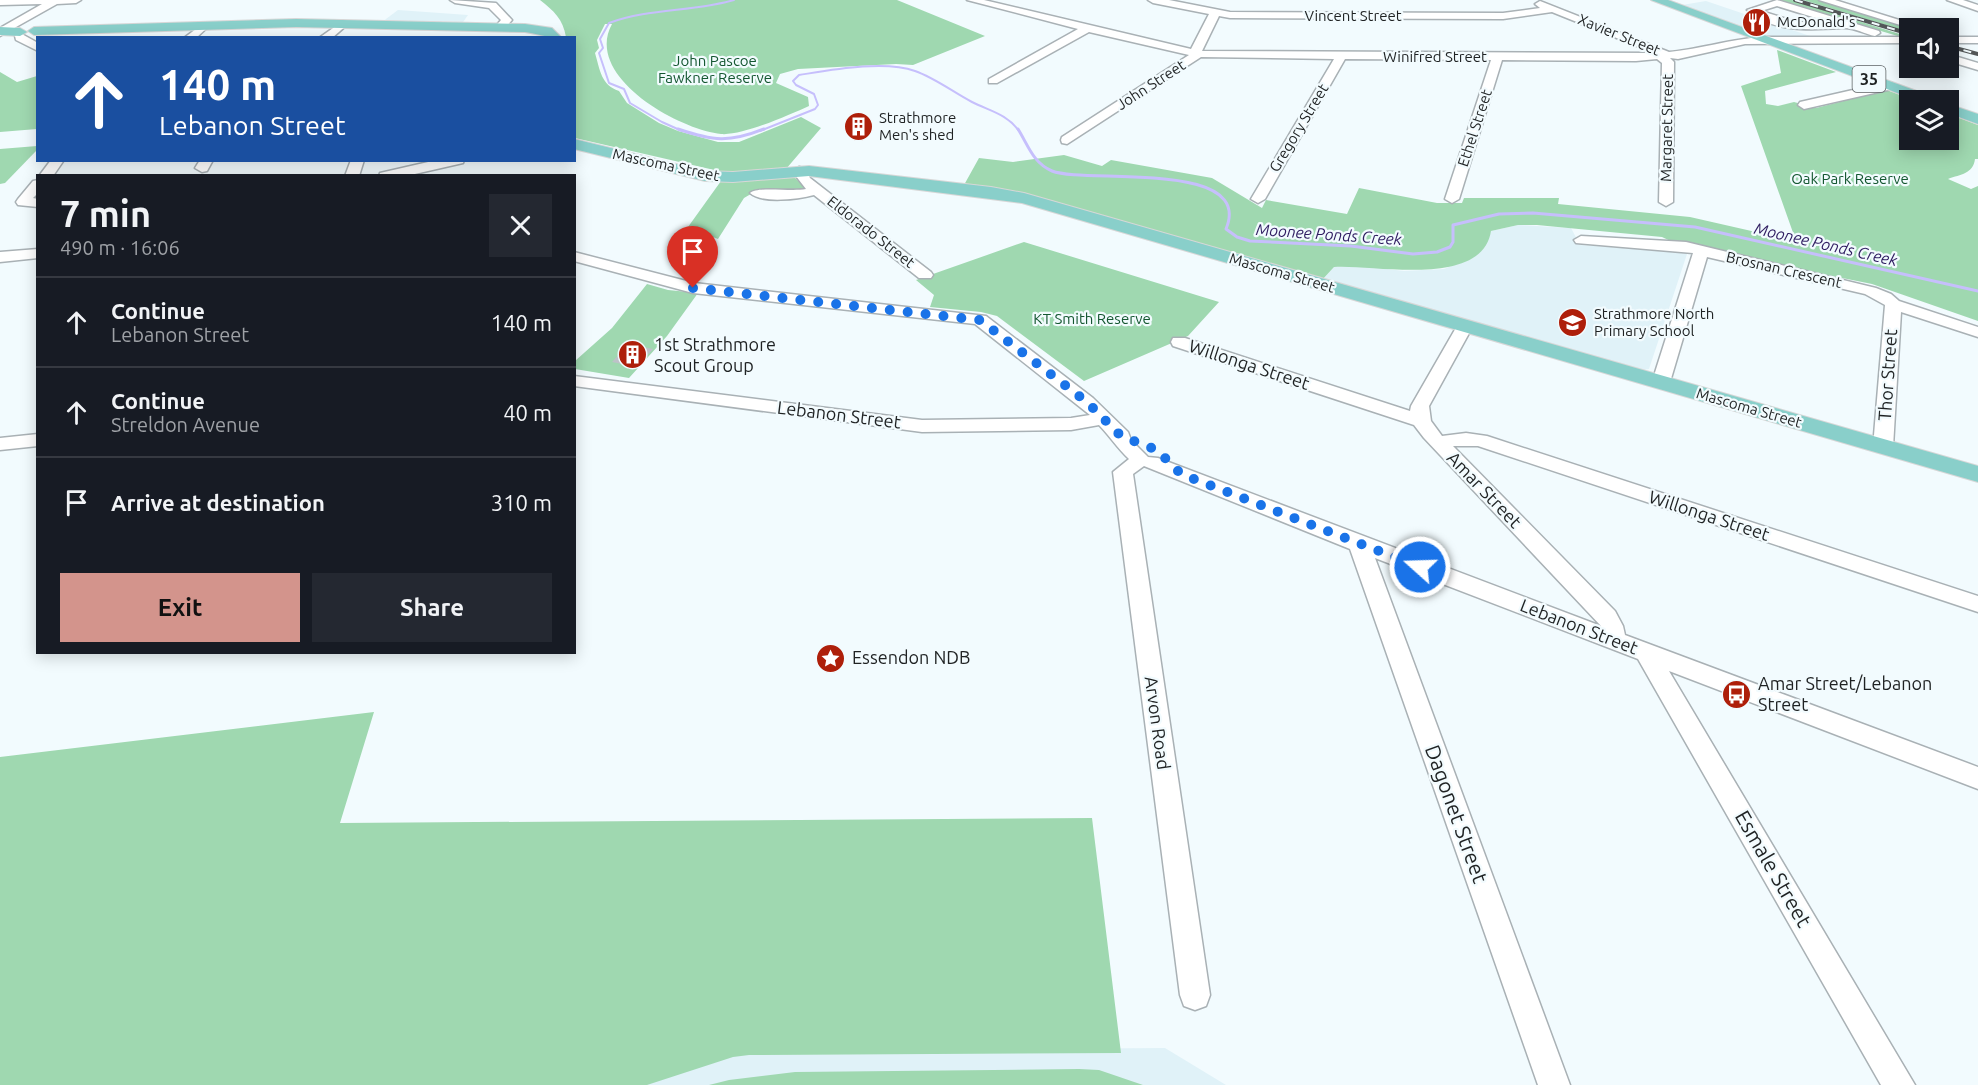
<!DOCTYPE html>
<meta charset="utf-8">
<style>
:root{--surface:#171b24;--page:#242831;--text:#f1f3f6;--muted:#9ea1a6;--line:#363941;--accent:#d3948c}
body{margin:0;font-family:Ubuntu,sans-serif;background:var(--page);color:var(--text);height:100vh;display:flex;flex-direction:column;font-size:22px;white-space:nowrap}
*{box-sizing:border-box;margin:0}
p{font-size:20px;color:var(--muted)}
.icon{flex:none;width:33px;height:33px;fill:none;stroke:currentColor;stroke-width:2;stroke-linecap:round;stroke-linejoin:round}
.map{position:relative;flex:1;overflow:hidden}
.drawer{position:absolute;left:36px;top:174px;width:540px;height:480px;display:flex;flex-direction:column;background:var(--surface);border-radius:0px;box-shadow:0 3px 15px #0003}
.drawer>*{flex:none}
.hud{position:absolute;left:36px;top:36px;width:540px;height:126px;border-radius:0px;box-shadow:0 3px 15px #0003;background:#1a4fa0;color:#fff;overflow:hidden}
.tools{position:absolute;left:1899px;top:18px;display:grid;gap:12px}
.tools a{display:grid;place-items:center;width:60px;height:60px;border-radius:0px;background:var(--surface);box-shadow:0 3px 15px #0003;font-size:30px}
.pin{position:absolute;display:grid;place-items:center;width:51px;height:51px;color:#fff;margin:-62px -26px;border-radius:50% 50% 50% 0;rotate:-45deg;box-shadow:0 0 6px #0007}
.pin .icon{rotate:45deg}
.me{position:absolute;width:66px;margin:-33px;rotate:290deg;stroke-linejoin:round;filter:drop-shadow(0 0 4px #0008)}
.turn{display:flex;align-items:center;gap:21px;height:126px;padding:0 24px;font-size:27px}
.turn .icon{width:78px;height:78px;stroke-width:2.5}
.turn b{display:block;font-size:42px;line-height:51px}
.round{display:grid;place-items:center;flex:none;width:63px;height:63px;border-radius:0px;background:var(--page)}
.headline{display:flex;align-items:center;justify-content:space-between;height:102px;padding:0 24px}
h1{font-size:36px;font-weight:700;line-height:45px}
.button{display:flex;gap:12px;margin-top:auto;padding:12px 24px}
.button a{flex:1;height:69px;border-radius:0px;background:var(--accent);color:#111;font-size:24px;font-weight:700;line-height:69px;text-align:center}
.button a+a{background:var(--page);color:var(--text)}
ul{padding:0;list-style:none}
li{display:flex;align-items:center;gap:18px;height:90px;padding:0 24px;border-top:2px solid var(--line)}
li div{flex:1}
li b{display:block;font-size:22px}
li em{font-style:normal}
.map>svg:first-child{display:block}
.built{fill:#e0f2f8}
.green{fill:#9fd8b0}
.lines{fill:none;stroke-linecap:round;stroke-linejoin:round}
.stream-far1{stroke:#c6bffc;stroke-width:2}
.stream{stroke:#c6bffc;stroke-width:3}
.building{fill:#bdc2c8}
.minor-casing{stroke:#a9b1b5;stroke-width:3}
.major-casing{stroke:#d7d7d7;stroke-width:2}
.minor{fill:#fff;fill-rule:evenodd}
.major{fill:#89cfca;fill-rule:evenodd}
.rail-casing{stroke:#535758;stroke-width:4}
.rail{stroke:#f2fbfe;stroke-width:2;stroke-dasharray:8;stroke-linecap:butt}
.route{stroke:#1a73e8;stroke-width:10;stroke-dasharray:0 18}
.labels{text-anchor:middle;stroke-width:4.5;stroke-linejoin:round;paint-order:stroke}
.far-street-label{font-size:15px;fill:#1f2223;stroke:#f2fbfe}
.far-poi-label{font-size:15px;fill:#1f2223;stroke:#f2fbfe;text-anchor:start}
.far-park-label{font-size:15px;fill:#145731;stroke:#f2fbfe}
.shield{fill:#f2fbfe;stroke:#5e6365;stroke-width:1.5}
.shield-label{font-size:16px;font-weight:bold;fill:#1f2223}
.far-water-label{font-size:16px;font-style:italic;fill:#2f1d61;stroke:#f2fbfe}
.poi-label{font-size:18px;fill:#1f2223;stroke:#f2fbfe;text-anchor:start}
.street-label{font-size:18px;fill:#1f2223;stroke:#f2fbfe}
.near-street-label{font-size:21px;fill:#1f2223;stroke:#f2fbfe}
</style>
<div class="map">
<svg width="1978" height="1085" viewBox="0 0 1978 1085">
<rect width="100%" height="100%" fill="#f2fbfe"/>
<!-- built -->
<g class="built">
<polygon points="1792,0 1803,0 1909,32 1909,35"/>
<polygon points="1706,1 1813,37 1767,37 1682,5"/>
<polygon points="398,10 468,15 463,22 442,21 439,24 382,22"/>
<polygon points="1518,225 1571,228 1580,245 1682,252 1687,254 1649,369 1643,370 1324,278 1334,267 1353,265 1404,271 1444,269 1473,257 1483,249 1491,231"/>
<polygon points="1165,1048 1226,1085 639,1085 746,1051"/>
</g>
<!-- green -->
<g class="green">
<path d="M540 0H897L985 36 913 65 896 64 798 69 780 74 776 83 808 97 809 106C789 115 742 136 721 134 680 130 583 77 612 24H605L597 40 599 48 595 53C600 70 601 85 619 91L627 103 659 123 678 131 718 142H739L801 117 821 128 786 169 723 172 575 138 574 38 566 37C563 19 554 11 540 0Z"/>
<polygon points="1777,0 1792,0 1909,37 1901,37"/>
<polygon points="1803,0 1820,0 1916,28 1910,28 1909,32"/>
<path d="M1777 50 1836 72 1765 91 1766 104 1778 106 1794 102 1816 108 1887 90 1913 100H1910V140H1948L1949 114 1978 125V159H1975C1973 174 1961 174 1948 179L1971 189 1978 186V321L1872 284 1679 245 1662 237 1537 225H1518L1491 231C1482 289 1372 264 1334 267L1322 280 1027 194 964 185 979 158 1013 162 1064 155 1102 166 1111 160 1212 178 1262 208 1266 200 1347 214 1359 188 1437 203H1462L1464 198H1559L1558 204 1690 217 1796 241 1741 86 1781 73Z"/>
<polygon points="0,72 17,82 37,76 37,129 0,132"/>
<polygon points="37,146 37,150 5,183 0,184 0,149"/>
<polygon points="786,175 794,177 807,189 756,191 744,198 718,239 688,227 721,181"/>
<polygon points="1024,242 1219,302 1188,336 1084,381 997,316 981,312 930,307 934,295 916,280"/>
<polygon points="647,284 668,290 698,293 667,336 629,378 575,369 575,361 612,328"/>
<polygon points="374,712 340,823 1092,818 1121,1053 749,1055 733,1057 647,1085 0,1085 0,757"/>
<polygon points="1079,1069 1099,1070 1143,1085 709,1085 729,1080 795,1072"/>
</g>
<g class="lines">
<!-- stream-far1 -->
<g class="stream-far1">
<path d="M682 131 662 122 630 103 624 89 609 83 599 53 603 48 600 39 609 23C649 8 693 12 734 0"/>
<path d="M760 131 815 109 818 105 814 94 796 85 793 81 799 75C831 70 884 60 915 71 935 78 953 92 972 102 990 111 1007 114 1019 131"/>
</g>
<!-- stream -->
<g class="stream">
<path d="M678 129C713 141 729 143 764 129"/>
<path d="M1018 129C1028 145 1033 163 1052 171 1084 184 1255 159 1226 229L1237 237 1250 241 1351 246 1413 254 1437 252 1450 247 1453 242V225L1499 214 1533 213 1695 227 1978 291"/>
</g>
</g>
<!-- building -->
<polygon class="building" points="629,344 653,349 637,367 612,362"/>
<g class="lines">
<defs>
<g id="minor">
<polygon points="0,0 81,0 76,3 57,4 0,36 0,28 42,4 0,5"/>
<polygon points="450,0 496,3 512,20 504,29 496,29 495,27 501,20 489,8 455,3"/>
<path d="M967 0H984L1191 49 1209 14 1153 3 1148 0H1169L1230 12 1503 13 1540 8 1535 4 1540 1 1669 52C1700 49 1731 39 1763 37H1910V43L1745 44 1678 59 1670 58 1674 62 1673 202 1666 206 1659 202 1662 63 1657 59 1636 61 1502 60 1459 199 1452 203 1445 199 1491 60 1345 59 1265 199 1258 203 1251 199 1334 59 1201 57 1067 144 1062 143 1061 140 1062 137 1189 55 1089 32 997 83H989V79L1078 29ZM1552 12 1654 53 1202 51 1219 16 1230 18 1503 19Z"/>
<path d="M1777 0 1879 31 1880 33 1875 36C1865 34 1853 27 1843 28 1812 30 1772 33 1747 10ZM1777 6 1832 23 1797 22 1761 11Z"/>
<polygon points="1819,0 1835,0 1925,28 1910,28"/>
<polygon points="1947,0 1963,0 1978,5 1978,11"/>
<polygon points="343,21 348,24 332,38 319,38"/>
<polygon points="204,23 209,26 196,38 184,38"/>
<polygon points="20,33 38,43 38,51 16,40 15,36"/>
<rect x="1948" y="37" width="30" height="6"/>
<polygon points="1948,54 1978,63 1978,70 1948,61"/>
<polygon points="1888,82 1892,83 1892,89 1804,109 1798,105 1800,102"/>
<polygon points="51,160 64,160 53,176 39,176"/>
<polygon points="200,160 213,160 207,171 202,172 195,168"/>
<polygon points="351,160 364,160 359,176 345,176"/>
<polygon points="437,160 464,160 463,163 406,176 379,176 380,173"/>
<path d="M799 167 804 168 810 178 931 272 933 275 931 278H919L814 195C799 199 762 204 750 193 758 186 791 192 806 189L792 171Z"/>
<polygon points="38,180 38,193 33,198 38,199 38,207 18,205 16,202 18,199 33,181"/>
<polygon points="1581,236 1686,242 1876,288 1891,294 1899,301 1978,327 1978,337 1901,312 1893,447 1890,451 1876,451 1873,447 1885,305 1865,294 1707,257 1670,382 1667,386 1655,386 1652,382 1693,253 1576,243 1574,240"/>
<polygon points="38,249 38,258 0,262 0,252"/>
<path d="M574 252 694 283 986 316 1093 398 1128 432 1131 440 1148 457 1158 458 1601 626 1424 438 1414 425 1173 346 1171 342 1173 338H1185L1410 411 1411 406 1457 326 1465 321 1473 326 1429 406 1431 421 1442 436 1466 433 1487 436 1978 596V612L1478 446H1453L1615 611 1623 626 1625 635 1978 767V789L1669 671 1915 1085H1881L1638 659 1375 558 1570 1085H1538L1350 549 1144 466 1133 474 1210 995 1206 1006 1195 1010 1184 1006 1180 995 1113 472 1129 459C1117 448 1110 436 1099 425L1071 430 922 432 574 386V376L922 420 1071 418 1090 415 975 324 693 293 574 261Z"/>
<polygon points="38,434 38,446 0,450 0,438"/>
</g>
<g id="major">
<polygon points="1651,0 1668,0 1933,97 1935,100 1916,100"/>
<path d="M296 19 525 24 552 28 562 38C549 38 538 34 525 32L296 27 34 35 28 31 34 27Z"/>
<polygon points="0,27 20,28 27,32 20,36 0,35"/>
<polygon points="1948,104 1978,114 1978,124 1948,113"/>
<polygon points="574,139 705,171 733,172 809,166 991,187 1024,193 1978,466 1978,482 1022,203 809,176 733,182 705,181 574,149"/>
</g>
</defs>
<!-- minor casing -->
<use href="#minor" class="minor-casing"/>
<!-- major casing -->
<use href="#major" class="major-casing"/>
<!-- minor -->
<use href="#minor" class="minor"/>
<!-- major -->
<use href="#major" class="major"/>
<defs>
<g id="rail">
<polyline points="1795,0 1910,34"/>
<polyline points="1948,46 1978,54"/>
</g>
</defs>
<!-- rail casing -->
<use href="#rail" class="rail-casing"/>
<!-- rail -->
<use href="#rail" class="rail"/>
</g>
<g class="lines">
<!-- route -->
<polyline class="route" points="693,288 980,320 1087,402 1121,436 1157,450 1181,474 1420,567"/>
</g>
<!-- icons -->
<defs>
<symbol id="restaurant-disc" viewBox="-11 -11 22 22"><circle r="9.5" fill="#ae1f0a" stroke="#f2fbfe"/><path d="M-5-6h1v4h1v-4h1v4h1v-4h1v5L-1.5 .5V6h-2V.5L-5-1ZM5-6V6H3V1.5H1.5Q1.5-4 5-6Z" fill="#fff"/></symbol>
<symbol id="building-disc" viewBox="-11 -11 22 22"><circle r="9.5" fill="#ae1f0a" stroke="#f2fbfe"/><path d="M-4-6H4V6H1V3H-1V6H-4ZM-2.5-4.3h1.7v1.8h-1.7ZM.8-4.3h1.7v1.8H.8ZM-2.5-1h1.7V.8h-1.7ZM.8-1h1.7V.8H.8Z" fill="#fff"/></symbol>
<symbol id="school-disc" viewBox="-11 -11 22 22"><circle r="9.5" fill="#ae1f0a" stroke="#f2fbfe"/><path d="M0-5L7-2L0 1L-7-2ZM-4 1L0 2.5L4 1V4Q0 6-4 4Z" fill="#fff"/></symbol>
<symbol id="sight-disc" viewBox="-11 -11 22 22"><circle r="9.5" fill="#ae1f0a" stroke="#f2fbfe"/><path d="M0-6L1.8-2.2L6-1.7L2.9 1.2L3.7 5.4L0 3.3L-3.7 5.4L-2.9 1.2L-6-1.7L-1.8-2.2Z" fill="#fff"/></symbol>
<symbol id="bus-disc" viewBox="-11 -11 22 22"><circle r="9.5" fill="#ae1f0a" stroke="#f2fbfe"/><path d="M-5-6H5V4H4V6H2V4H-2V6H-4V4H-5ZM-3.5-4V0h7V-4ZM-3.5 1.2v1.5H-2V1.2ZM2 1.2v1.5H3.5V1.2Z" fill="#fff"/></symbol>
</defs>
<g fill-rule="evenodd">
<use href="#restaurant-disc" x="1740" y="6" width="33" height="33"/>
<use href="#building-disc" x="842" y="110" width="33" height="33"/>
<use href="#school-disc" x="1556" y="306" width="33" height="33"/>
<use href="#building-disc" x="616" y="338" width="33" height="33"/>
<use href="#sight-disc" x="814" y="642" width="33" height="33"/>
<use href="#bus-disc" x="1720" y="678" width="33" height="33"/>
</g>
<g class="labels">
<!-- far-street labels -->
<g class="far-street-label">
<text x="1353" y="21">Vincent Street</text>
<text transform="translate(1619 35) rotate(22)" y="5">Xavier Street</text>
<text x="1435" y="62">Winifred Street</text>
<text transform="translate(1151 85) rotate(-33)" y="5">John Street</text>
<text transform="translate(1299 128) rotate(-59)" y="5">Gregory Street</text>
<text transform="translate(1475 128) rotate(-72)" y="5">Ethel Street</text>
<text transform="translate(1667 128) rotate(-89)" y="5">Margaret Street</text>
<text transform="translate(666 165) rotate(12)" y="5">Mascoma Street</text>
<text transform="translate(871 232) rotate(38)" y="5">Eldorado Street</text>
<text transform="translate(1784 270) rotate(13)" y="5">Brosnan Crescent</text>
<text transform="translate(1282 273) rotate(16)" y="5">Mascoma Street</text>
<text transform="translate(1749 408) rotate(16)" y="5">Mascoma Street</text>
</g>
<!-- far-poi labels -->
<g class="far-poi-label">
<text x="1777" y="27">McDonald's</text>
<text x="879" y="123">Strathmore<tspan x="879" dy="17">Men's shed</tspan></text>
<text x="1594" y="319">Strathmore North<tspan x="1594" dy="17">Primary School</tspan></text>
</g>
<!-- far-park labels -->
<g class="far-park-label">
<text x="715" y="66">John Pascoe<tspan x="715" dy="17">Fawkner Reserve</tspan></text>
<text x="1850" y="184">Oak Park Reserve</text>
<text x="1092" y="324">KT Smith Reserve</text>
</g>
<!-- shield labels -->
<rect class="shield" x="1852.5" y="66" width="33" height="26" rx="4.5"/>
<g class="shield-label">
<text x="1869" y="85">35</text>
</g>
<!-- far-water labels -->
<g class="far-water-label">
<text transform="translate(1329 234) rotate(4)" y="6">Moonee Ponds Creek</text>
<text transform="translate(1826 244) rotate(13)" y="6">Moonee Ponds Creek</text>
</g>
<!-- poi labels -->
<g class="poi-label">
<text x="654" y="351">1st Strathmore<tspan x="654" dy="21">Scout Group</tspan></text>
<text x="852" y="664">Essendon NDB</text>
<text x="1758" y="690">Amar Street/Lebanon<tspan x="1758" dy="21">Street</tspan></text>
</g>
<!-- street labels -->
<g class="street-label">
<text transform="translate(1249 365) rotate(18)" y="6">Willonga Street</text>
<text transform="translate(1888 375) rotate(-86)" y="6">Thor Street</text>
<text transform="translate(839 415) rotate(7)" y="6">Lebanon Street</text>
<text transform="translate(1484 490) rotate(46)" y="6">Amar Street</text>
<text transform="translate(1709 516) rotate(18)" y="6">Willonga Street</text>
<text transform="translate(1579 627) rotate(21)" y="6">Lebanon Street</text>
<text transform="translate(1157 723) rotate(82)" y="6">Arvon Road</text>
</g>
<!-- near-street labels -->
<g class="near-street-label">
<text transform="translate(1456 814) rotate(70)" y="7">Dagonet Street</text>
<text transform="translate(1773 869) rotate(60)" y="7">Esmale Street</text>
</g>
</g>
</svg>
<div class="tools">
<a><svg class="icon" aria-label="sound" viewBox="0 0 24 24"><path d="M4 9h4l5-4v14l-5-4H4zM17 9q2 3 0 6"/></svg></a>
<a><svg class="icon" aria-label="layers" viewBox="0 0 24 24"><path d="M12 4l9 5-9 5-9-5zM3 14l9 5 9-5"/></svg></a>
</div>
<div class="pin" style="left:693px;top:288px;background:#d93025"><svg class="icon" aria-label="arrive" viewBox="0 0 24 24"><path d="M6 21V4h12l-3 4 3 4H6"/></svg></div>
<svg class="me" style="left:1420px;top:567px" viewBox="-20 -20 40 40"><circle r="17" fill="#1a73e8" stroke="#fff" stroke-width="3"/><path d="M0-11L8 9 0 5-8 9z" fill="#fff"/></svg>
<div class="hud">
<div class="turn"><svg class="icon" aria-label="ahead" viewBox="0 0 24 24"><path d="M12 20V5M6 11l6-6 6 6"/></svg><div><b>140 m</b>Lebanon Street</div></div>
</div>
<section class="drawer">
<div class="headline"><div><h1>7 min</h1><p>490 m · 16:06</p></div><a class="round"><svg class="icon" aria-label="close" viewBox="0 0 24 24"><path d="M6 6l12 12M18 6L6 18"/></svg></a></div>
<ul>
<li><svg class="icon" aria-label="ahead" viewBox="0 0 24 24"><path d="M12 20V5M6 11l6-6 6 6"/></svg><div><b>Continue</b><p>Lebanon Street</p></div><em>140 m</em></li>
<li><svg class="icon" aria-label="ahead" viewBox="0 0 24 24"><path d="M12 20V5M6 11l6-6 6 6"/></svg><div><b>Continue</b><p>Streldon Avenue</p></div><em>40 m</em></li>
<li><svg class="icon" aria-label="arrive" viewBox="0 0 24 24"><path d="M6 21V4h12l-3 4 3 4H6"/></svg><div><b>Arrive at destination</b></div><em>310 m</em></li>
</ul>
<div class="button"><a>Exit</a><a>Share</a></div>
</section>
</div>
